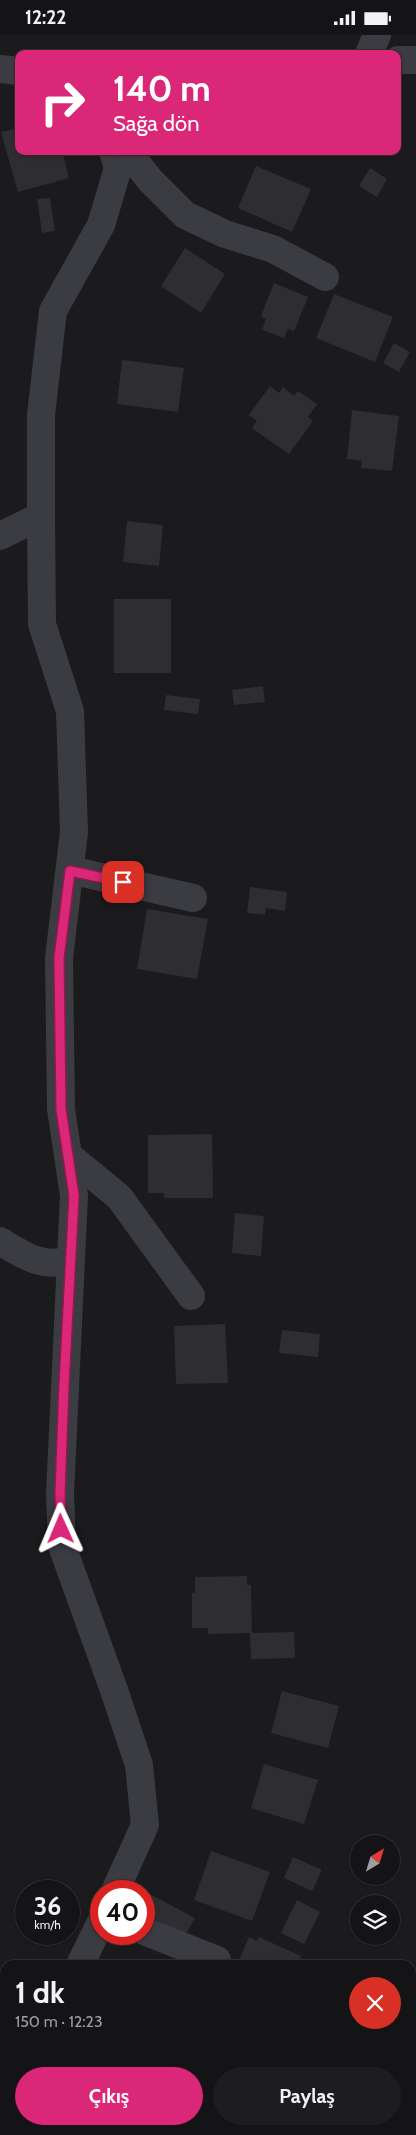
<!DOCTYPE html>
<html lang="tr">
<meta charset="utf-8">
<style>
:root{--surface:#141416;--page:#1d1d1f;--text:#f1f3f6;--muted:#9d9ea1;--line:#333335;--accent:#db2777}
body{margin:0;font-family:Cabin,sans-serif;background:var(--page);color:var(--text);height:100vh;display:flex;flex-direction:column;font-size:19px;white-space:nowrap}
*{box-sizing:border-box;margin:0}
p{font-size:16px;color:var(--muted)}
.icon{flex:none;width:28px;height:28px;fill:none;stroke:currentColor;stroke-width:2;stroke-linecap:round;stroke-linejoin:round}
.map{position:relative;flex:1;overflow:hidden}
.drawer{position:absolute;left:0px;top:1925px;width:416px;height:175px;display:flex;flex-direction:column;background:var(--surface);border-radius:15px 15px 0 0;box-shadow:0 1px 4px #0004,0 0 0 1px var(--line)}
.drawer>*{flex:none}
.top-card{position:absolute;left:15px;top:15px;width:386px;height:105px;border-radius:10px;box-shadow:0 1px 4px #0004,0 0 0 1px var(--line);background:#db2777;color:#fff;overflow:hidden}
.needle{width:32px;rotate:38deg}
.controls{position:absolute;left:350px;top:1800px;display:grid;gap:10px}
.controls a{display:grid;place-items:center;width:50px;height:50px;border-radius:50%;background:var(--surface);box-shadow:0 1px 4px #0004,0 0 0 1px var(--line);font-size:25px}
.speed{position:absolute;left:15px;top:1845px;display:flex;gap:10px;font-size:25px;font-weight:700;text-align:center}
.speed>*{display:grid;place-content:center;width:65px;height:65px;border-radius:50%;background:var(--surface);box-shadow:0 1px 4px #0004,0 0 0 1px var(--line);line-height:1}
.speed small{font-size:12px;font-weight:400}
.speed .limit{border:8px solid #d22;background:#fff;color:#111}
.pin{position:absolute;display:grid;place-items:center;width:42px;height:42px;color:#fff;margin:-21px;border-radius:10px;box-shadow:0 2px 8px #0006}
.me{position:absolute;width:55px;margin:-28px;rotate:359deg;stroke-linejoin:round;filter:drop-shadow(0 0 4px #0008)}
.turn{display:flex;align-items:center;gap:18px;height:105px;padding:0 15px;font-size:22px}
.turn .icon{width:65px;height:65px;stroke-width:2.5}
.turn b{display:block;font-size:35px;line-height:42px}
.round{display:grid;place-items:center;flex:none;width:52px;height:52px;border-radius:26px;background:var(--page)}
.headline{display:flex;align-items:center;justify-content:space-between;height:85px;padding:0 15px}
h1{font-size:30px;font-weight:800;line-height:38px}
.cta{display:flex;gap:10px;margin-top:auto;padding:10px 15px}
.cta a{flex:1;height:58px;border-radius:30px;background:var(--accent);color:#fff;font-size:20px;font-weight:800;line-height:58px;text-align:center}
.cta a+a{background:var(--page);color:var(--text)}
.status{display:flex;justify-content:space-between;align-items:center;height:35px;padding:0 25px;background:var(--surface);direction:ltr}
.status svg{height:14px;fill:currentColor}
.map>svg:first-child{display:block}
.building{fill:#2e2d31}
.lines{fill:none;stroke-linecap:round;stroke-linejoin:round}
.minor{stroke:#3b3b42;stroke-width:28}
.route-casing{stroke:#8e194d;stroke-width:12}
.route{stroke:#db2777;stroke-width:9}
</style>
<div class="status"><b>12:22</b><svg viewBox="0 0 49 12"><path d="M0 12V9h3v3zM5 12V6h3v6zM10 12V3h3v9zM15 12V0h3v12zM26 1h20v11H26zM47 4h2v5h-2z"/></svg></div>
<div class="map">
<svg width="416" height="2100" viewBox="0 0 416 2100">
<rect width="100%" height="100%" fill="#1b1a1d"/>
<!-- building -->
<g class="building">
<polygon points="19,93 19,116 62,116 69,143 18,157 1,97"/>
<polygon points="256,131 311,154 292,197 238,173"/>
<polygon points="370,133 387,144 377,162 359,151"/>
<polygon points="50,163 55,196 42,198 37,164"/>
<polygon points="185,213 225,239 201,278 161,251"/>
<polygon points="274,248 308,262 294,296 288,294 284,303 262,295 266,284 261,281"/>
<polygon points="334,259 393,282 375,327 316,303"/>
<polygon points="394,308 410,317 399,337 383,328"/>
<polygon points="122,325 184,333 178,377 117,369"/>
<polygon points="270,351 279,358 283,352 294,361 298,356 317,369 308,382 313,386 289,419 252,393 257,386 249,380"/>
<polygon points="352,375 399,381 392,436 361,433 362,426 347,424"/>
<polygon points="127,486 163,490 159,531 123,527"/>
<rect x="114" y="564" width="57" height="74"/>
<polygon points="263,651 265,667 234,670 232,655"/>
<polygon points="166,660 200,664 198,679 164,675"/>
<polygon points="250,852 287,857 285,876 266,873 265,880 247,878"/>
<polygon points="147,874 208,884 197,944 137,934"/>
<polygon points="212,1099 213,1163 164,1163 164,1158 148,1158 148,1100"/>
<polygon points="235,1178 264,1181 261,1221 232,1218"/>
<polygon points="225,1289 228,1348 176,1349 174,1291"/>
<polygon points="282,1295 320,1299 318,1322 279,1318"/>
<polygon points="247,1541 247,1550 251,1550 252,1598 294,1597 295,1623 251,1624 250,1598 208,1599 208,1593 192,1593 192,1558 195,1558 195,1542"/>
<polygon points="282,1656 339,1671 328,1713 271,1698"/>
<polygon points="264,1729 318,1745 304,1789 251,1773"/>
<polygon points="211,1816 270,1837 252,1886 194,1865"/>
<polygon points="293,1822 322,1835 312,1856 284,1843"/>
<polygon points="148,1858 195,1883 182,1906 144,1886 144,1866"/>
<polygon points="297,1865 320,1877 304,1909 281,1898"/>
<polygon points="249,1902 257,1906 259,1902 301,1921 298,1930 237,1930"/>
</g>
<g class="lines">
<!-- minor -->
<g class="minor">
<polyline points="369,19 377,0"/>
<polyline points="398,25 416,25"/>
<polyline points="0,34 19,36"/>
<polyline points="113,116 118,133 101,190 53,276 41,380 41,481 42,589 70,676 74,797 59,923 61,1074 74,1161 60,1459 62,1511 114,1655 139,1730 145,1790 115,1856"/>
<polyline points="127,116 150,145 185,180 225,199 273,214 325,242"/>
<polyline points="0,501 41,481"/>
<polyline points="70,835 193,863"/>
<polyline points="68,1120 119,1162 191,1261"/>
<path d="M0 1206C23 1220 43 1234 70 1225"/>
<polyline points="144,1896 217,1925"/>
<polyline points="80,1930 101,1887"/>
<polyline points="0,2083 5,2074"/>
</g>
</g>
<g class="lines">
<defs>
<polyline id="route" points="61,1494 60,1459 64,1350 74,1161 61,1074 59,923 70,836 123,847"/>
</defs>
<!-- route casing -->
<use href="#route" class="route-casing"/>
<!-- route -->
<use href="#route" class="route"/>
</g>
</svg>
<div class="controls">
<a><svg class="needle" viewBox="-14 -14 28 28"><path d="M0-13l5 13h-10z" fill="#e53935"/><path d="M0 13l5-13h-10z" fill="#9d9ea1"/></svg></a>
<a><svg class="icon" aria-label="layers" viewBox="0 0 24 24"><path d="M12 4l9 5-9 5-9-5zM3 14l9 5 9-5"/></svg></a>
</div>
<div class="speed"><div>36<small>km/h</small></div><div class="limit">40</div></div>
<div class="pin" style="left:123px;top:847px;background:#d93025"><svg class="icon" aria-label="arrive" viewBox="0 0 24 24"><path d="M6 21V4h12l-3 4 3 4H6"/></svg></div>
<svg class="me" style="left:61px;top:1494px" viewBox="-20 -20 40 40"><path d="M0-17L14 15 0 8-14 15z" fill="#db2777" stroke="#fff" stroke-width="4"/></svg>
<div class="top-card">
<div class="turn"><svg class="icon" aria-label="right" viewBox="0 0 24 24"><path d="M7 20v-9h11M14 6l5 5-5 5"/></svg><div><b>140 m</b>Sağa dön</div></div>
</div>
<section class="drawer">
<div class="headline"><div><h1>1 dk</h1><p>150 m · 12:23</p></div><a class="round" style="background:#d93025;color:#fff"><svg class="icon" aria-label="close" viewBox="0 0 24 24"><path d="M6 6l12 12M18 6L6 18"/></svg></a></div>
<div class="cta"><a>Çıkış</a><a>Paylaş</a></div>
</section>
</div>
